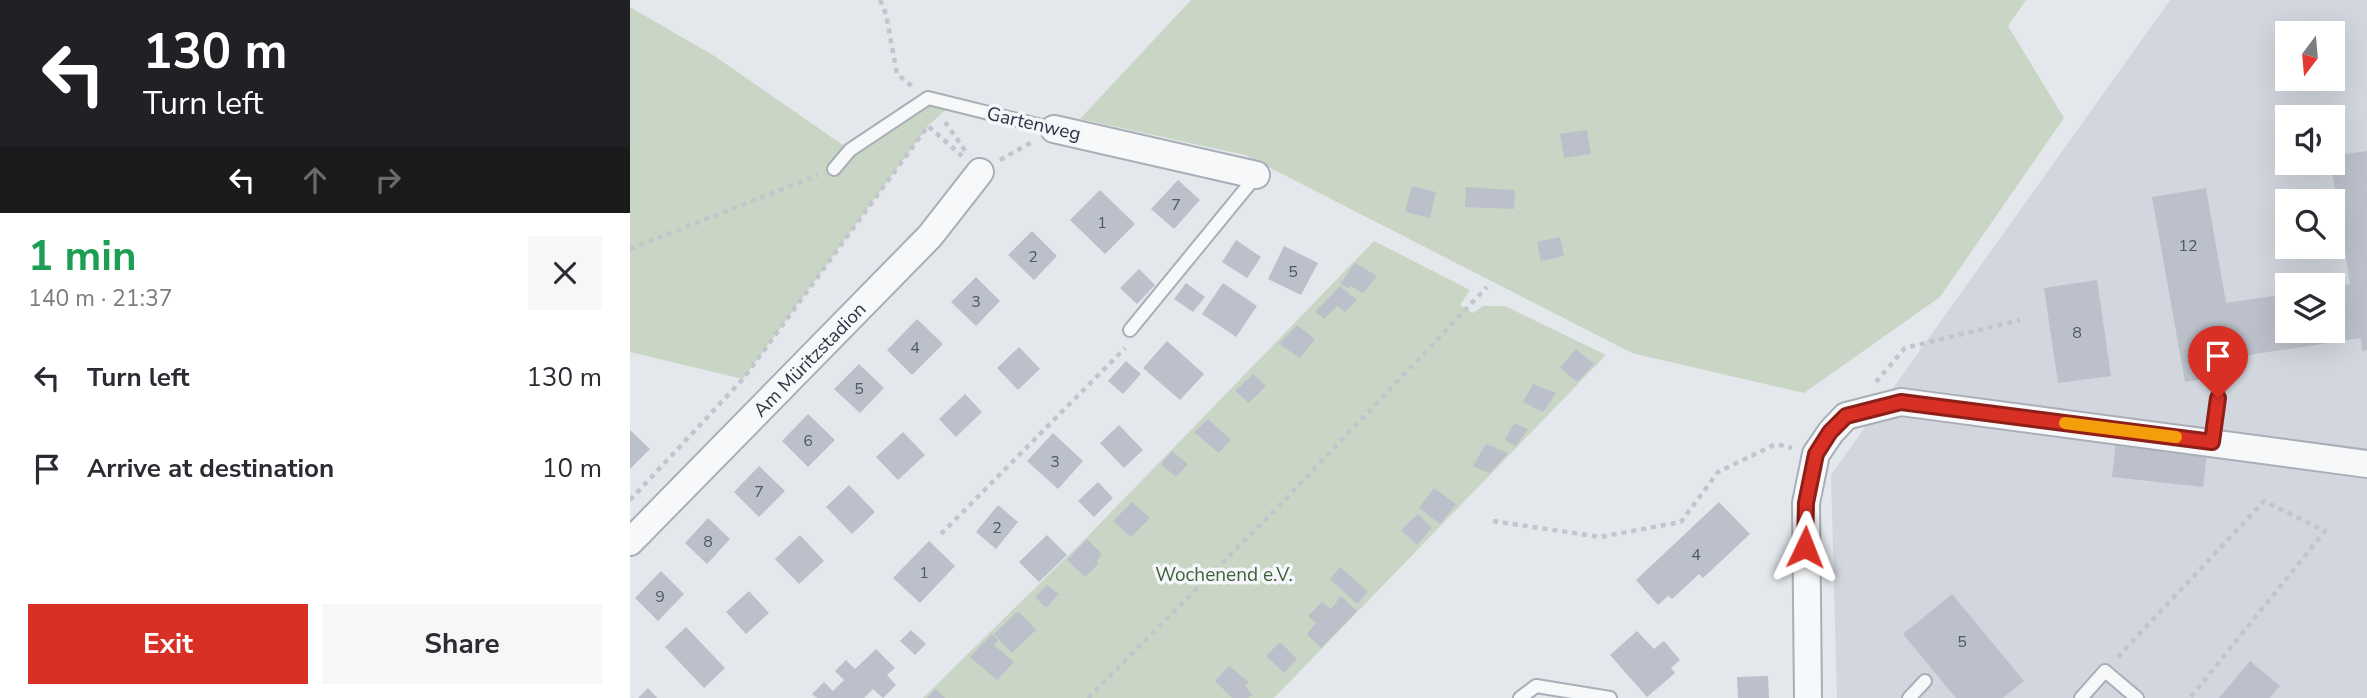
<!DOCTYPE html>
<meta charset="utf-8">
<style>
:root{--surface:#fff;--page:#f7f7f7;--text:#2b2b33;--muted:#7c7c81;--accent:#d93025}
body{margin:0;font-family:"Nunito Sans",sans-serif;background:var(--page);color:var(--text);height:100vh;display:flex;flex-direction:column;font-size:26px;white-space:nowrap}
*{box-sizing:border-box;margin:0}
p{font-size:23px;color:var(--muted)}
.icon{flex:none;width:38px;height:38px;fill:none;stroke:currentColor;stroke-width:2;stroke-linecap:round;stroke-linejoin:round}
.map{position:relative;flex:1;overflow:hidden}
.sheet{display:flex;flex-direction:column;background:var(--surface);width:630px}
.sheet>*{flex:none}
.top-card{background:#202124;color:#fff;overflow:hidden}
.needle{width:46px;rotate:196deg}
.controls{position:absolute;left:1645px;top:21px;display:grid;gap:14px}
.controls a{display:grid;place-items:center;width:70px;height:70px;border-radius:0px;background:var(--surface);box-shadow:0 7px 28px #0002;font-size:35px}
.pin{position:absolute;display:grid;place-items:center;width:60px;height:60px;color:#fff;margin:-72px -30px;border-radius:50% 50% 50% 0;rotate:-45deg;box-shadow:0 0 7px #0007}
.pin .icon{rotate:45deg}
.me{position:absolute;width:77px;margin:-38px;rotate:2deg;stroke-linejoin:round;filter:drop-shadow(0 0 5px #0008)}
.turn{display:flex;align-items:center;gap:24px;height:147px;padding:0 28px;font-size:32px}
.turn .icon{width:91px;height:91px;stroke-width:2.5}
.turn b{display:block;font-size:49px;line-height:60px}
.lanes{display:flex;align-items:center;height:66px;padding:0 28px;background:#0003;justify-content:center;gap:35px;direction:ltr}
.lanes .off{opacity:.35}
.round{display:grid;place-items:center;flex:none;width:74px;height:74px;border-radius:0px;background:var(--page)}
.summary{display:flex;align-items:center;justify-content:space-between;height:119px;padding:0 28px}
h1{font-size:42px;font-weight:700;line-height:52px;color:#1e9e55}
.button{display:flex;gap:14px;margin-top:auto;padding:14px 28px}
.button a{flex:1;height:80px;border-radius:0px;background:var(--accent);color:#fff;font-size:28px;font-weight:700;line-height:80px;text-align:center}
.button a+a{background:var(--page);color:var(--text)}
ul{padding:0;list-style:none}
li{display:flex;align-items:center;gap:21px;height:91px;padding:0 28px}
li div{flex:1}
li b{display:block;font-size:26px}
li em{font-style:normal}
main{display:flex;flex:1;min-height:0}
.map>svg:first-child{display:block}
.built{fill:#d2d6de;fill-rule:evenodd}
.green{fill:#c9d6c5}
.building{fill:#bbc0ca}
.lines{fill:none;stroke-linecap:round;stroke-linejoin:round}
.service-casing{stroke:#a9aeb7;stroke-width:16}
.minor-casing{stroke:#a9aeb7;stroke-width:30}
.path{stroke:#c2c5cb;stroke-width:4.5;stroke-dasharray:5 5;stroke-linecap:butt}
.service{stroke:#f7f8fa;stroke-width:12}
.minor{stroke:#f7f8fa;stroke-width:26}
.route-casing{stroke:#8d1f18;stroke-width:18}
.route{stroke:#d93025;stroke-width:12}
.slow{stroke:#f59e0b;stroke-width:12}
.labels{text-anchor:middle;stroke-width:7;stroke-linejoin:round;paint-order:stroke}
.number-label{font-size:16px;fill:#4f5766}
.street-label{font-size:19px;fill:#2b3445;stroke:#f4f6f9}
.park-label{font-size:19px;fill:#3f6138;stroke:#f4f6f9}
</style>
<main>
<section class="sheet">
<div class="top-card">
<div class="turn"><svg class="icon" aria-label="left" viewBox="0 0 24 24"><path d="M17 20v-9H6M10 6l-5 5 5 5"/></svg><div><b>130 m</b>Turn left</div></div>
<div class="lanes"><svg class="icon" aria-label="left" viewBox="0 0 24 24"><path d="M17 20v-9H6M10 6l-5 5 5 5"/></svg><svg class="icon off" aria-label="ahead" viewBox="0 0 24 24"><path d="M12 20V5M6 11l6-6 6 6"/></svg><svg class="icon off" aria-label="right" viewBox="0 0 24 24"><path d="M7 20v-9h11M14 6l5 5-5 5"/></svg></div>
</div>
<div class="summary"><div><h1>1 min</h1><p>140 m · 21:37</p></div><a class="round"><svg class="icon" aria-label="close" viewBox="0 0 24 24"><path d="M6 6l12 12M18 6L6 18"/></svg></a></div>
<ul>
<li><svg class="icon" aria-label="left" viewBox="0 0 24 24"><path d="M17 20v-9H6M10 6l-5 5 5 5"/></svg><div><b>Turn left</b></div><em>130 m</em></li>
<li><svg class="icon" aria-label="arrive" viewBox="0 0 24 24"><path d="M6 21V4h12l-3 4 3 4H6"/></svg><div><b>Arrive at destination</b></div><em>10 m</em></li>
</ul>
<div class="button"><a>Exit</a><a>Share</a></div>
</section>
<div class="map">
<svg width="1737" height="698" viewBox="0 0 1737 698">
<rect width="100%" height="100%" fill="#e4e7ec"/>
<!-- built -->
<path class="built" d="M1540 0H1737V698H1207L1201 475ZM1657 33H1703V79H1657ZM1657 117H1703V163H1657ZM1657 201H1703V247H1657ZM1657 285H1703V331H1657Z"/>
<!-- green -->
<g class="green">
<polygon points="561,0 1396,0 1378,26 1434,118 1310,297 1174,393 1002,353 615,155 450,119"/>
<polygon points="0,7 86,57 220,150 298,98 322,104 298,126 113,379 0,352"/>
<polygon points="744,241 840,290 830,305 843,313 853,306 875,306 976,355 644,698 293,698 456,538"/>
</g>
<!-- building -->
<g class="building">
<polygon points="957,130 961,154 934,158 930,134"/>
<polygon points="1737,151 1737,350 1732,351 1731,338 1606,357 1609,373 1555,382 1522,197 1576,188 1596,303 1657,294 1657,331 1703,331 1703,287 1720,284 1701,163 1703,163 1703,156"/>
<polygon points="548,180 570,200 544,229 521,209"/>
<polygon points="782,186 806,192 800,218 775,212"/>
<polygon points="836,187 885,190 884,209 835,207"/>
<polygon points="470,190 505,224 475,254 440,220"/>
<polygon points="402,231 427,256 404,280 378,255"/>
<polygon points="930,237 934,256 911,261 907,242"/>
<polygon points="606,240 631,257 617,278 592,262"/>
<polygon points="654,246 688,263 671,295 638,279"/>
<polygon points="725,263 747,276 733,293 721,286 718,288 710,284"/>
<polygon points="509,269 525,285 507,304 490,288"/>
<polygon points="346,277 370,301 346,326 321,302"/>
<polygon points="1467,280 1481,376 1428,383 1414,288"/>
<polygon points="556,283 575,297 563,312 544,299"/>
<polygon points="593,283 627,306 606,337 572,314"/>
<polygon points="710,286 727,300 715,312 707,306 694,319 685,312"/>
<polygon points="287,319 313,344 282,375 257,350"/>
<polygon points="667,325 685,339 670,358 649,344"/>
<polygon points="537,341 574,374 550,400 513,368"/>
<polygon points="389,347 410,369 388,390 367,368"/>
<polygon points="946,349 964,364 947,382 930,368"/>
<polygon points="496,361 511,374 493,394 478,381"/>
<polygon points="229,364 254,388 230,413 204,389"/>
<polygon points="623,374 636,386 619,403 605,391"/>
<polygon points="903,384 926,393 913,412 893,402"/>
<polygon points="335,394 352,412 326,437 309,419"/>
<polygon points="178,414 205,440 178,467 152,441"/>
<polygon points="578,419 601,440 589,453 564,432"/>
<polygon points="884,423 898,429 886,446 875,440"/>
<polygon points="489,425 513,450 494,468 470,443"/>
<polygon points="0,430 20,449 0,469"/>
<polygon points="273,432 295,455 268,480 246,457"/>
<polygon points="423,433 453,461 428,489 397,461"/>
<polygon points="1486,442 1577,452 1573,487 1482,477"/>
<polygon points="856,444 878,453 860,473 843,466"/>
<polygon points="542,451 558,464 546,477 531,464"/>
<polygon points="129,466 155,491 129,517 104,492"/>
<polygon points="468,482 483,498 464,517 448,501"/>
<polygon points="219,485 245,512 222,534 196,507"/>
<polygon points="804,488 826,504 810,524 789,508"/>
<polygon points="502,502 520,518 501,537 483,521"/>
<polygon points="1089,502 1120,534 1073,578 1069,574 1042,599 1038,596 1028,605 1006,580"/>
<polygon points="368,505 388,522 366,549 346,532"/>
<polygon points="788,514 802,528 787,545 771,530"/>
<polygon points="78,518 100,539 77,564 55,543"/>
<polygon points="170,535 194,561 169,584 145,559"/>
<polygon points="417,535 437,555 409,582 389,562"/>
<polygon points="457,539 472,554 467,561 469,563 455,577 437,560"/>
<polygon points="299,541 325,566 290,603 263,578"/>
<polygon points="710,567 738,592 727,604 700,579"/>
<polygon points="31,571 54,594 28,621 5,598"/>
<polygon points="417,585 429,594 416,608 405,597"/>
<polygon points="119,591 139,613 116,634 96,612"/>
<polygon points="1322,594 1394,681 1373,698 1326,698 1273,634"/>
<polygon points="711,596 727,611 691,648 677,634 686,623 678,616 692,602 701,609"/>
<polygon points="388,611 406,630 382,653 364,634"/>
<polygon points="56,627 95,668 74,688 35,647"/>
<polygon points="281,630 296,644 285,655 270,641"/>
<polygon points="1007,631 1024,649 1034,641 1050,660 1041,668 1045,673 1017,697 980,655"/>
<polygon points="362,634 368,640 364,645 384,662 367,680 340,657"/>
<polygon points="650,642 667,659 654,673 636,656"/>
<polygon points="246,649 265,668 257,675 266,685 253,698 243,689 234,698 187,698 182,694 194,682 203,691 214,680 205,671 216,660 225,669"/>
<polygon points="1620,661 1650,686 1640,698 1589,698"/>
<polygon points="599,666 619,682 615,686 622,695 618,698 602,698 585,681"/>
<polygon points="1138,676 1139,698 1108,698 1107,677"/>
<polygon points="18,688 27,698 8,698"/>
<polygon points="306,689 315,698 297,698"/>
</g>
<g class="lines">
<defs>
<g id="service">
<polyline points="204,169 220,150 298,98 424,129"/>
<polyline points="500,330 626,176"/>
<polyline points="1582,442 1588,398"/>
<polyline points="890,698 906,686 980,698"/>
<polyline points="1279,698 1295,681"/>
<polyline points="1451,698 1475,671 1507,698"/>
</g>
<g id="minor">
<polyline points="424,129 626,175"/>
<path id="s1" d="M0 542 300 236 350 172"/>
<polyline points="1178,698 1176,503 1186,454 1201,432 1216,416 1271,402 1737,464"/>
</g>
</defs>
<!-- service casing -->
<use href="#service" class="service-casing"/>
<!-- minor casing -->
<use href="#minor" class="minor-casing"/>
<!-- path -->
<g class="path">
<polyline points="250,0 256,14 267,74 283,87"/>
<polyline points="315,122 336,152"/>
<polyline points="370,160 402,142"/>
<polyline points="0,249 188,175"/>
<polyline points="1246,382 1275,348 1390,320"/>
<polyline points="0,500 113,379 298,126 332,156"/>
<polyline points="863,521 970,537 1051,522 1088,472 1146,444 1162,448"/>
<polyline points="311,534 495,348"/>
<polyline points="1488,657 1634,501 1695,531 1560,698"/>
<polyline points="458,698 648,507 857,287"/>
</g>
<!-- service -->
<use href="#service" class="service"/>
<!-- minor -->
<use href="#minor" class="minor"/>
</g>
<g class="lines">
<defs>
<polyline id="route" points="1175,547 1176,503 1186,454 1200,432 1216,416 1271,402 1582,442 1588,398"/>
</defs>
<!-- route casing -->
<use href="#route" class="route-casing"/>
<!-- route -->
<use href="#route" class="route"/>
<!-- slow -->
<polyline class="slow" points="1435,423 1546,437"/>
</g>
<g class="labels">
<!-- number labels -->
<g class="number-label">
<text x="546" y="210">7</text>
<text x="472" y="228">1</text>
<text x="1558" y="251">12</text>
<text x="403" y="262">2</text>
<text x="663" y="277">5</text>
<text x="346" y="307">3</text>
<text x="1447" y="338">8</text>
<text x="285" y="353">4</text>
<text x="229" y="394">5</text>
<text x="178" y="446">6</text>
<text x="425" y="467">3</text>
<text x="129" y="497">7</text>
<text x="367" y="533">2</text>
<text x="78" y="547">8</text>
<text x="1066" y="560">4</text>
<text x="294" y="578">1</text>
<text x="30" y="602">9</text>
<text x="1332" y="647">5</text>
</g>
<!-- street labels -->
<g class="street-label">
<text transform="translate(404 123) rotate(13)" y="7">Gartenweg</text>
<text dy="7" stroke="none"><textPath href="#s1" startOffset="256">Am Müritzstadion</textPath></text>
</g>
<!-- park labels -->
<g class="park-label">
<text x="594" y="581">Wochenend e.V.</text>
</g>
</g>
</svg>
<div class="controls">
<a><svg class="needle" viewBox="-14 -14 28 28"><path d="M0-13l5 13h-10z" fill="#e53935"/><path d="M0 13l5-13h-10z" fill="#7c7c81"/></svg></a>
<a><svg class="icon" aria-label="sound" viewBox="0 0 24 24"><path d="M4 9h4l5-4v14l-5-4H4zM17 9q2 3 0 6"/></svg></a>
<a><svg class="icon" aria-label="search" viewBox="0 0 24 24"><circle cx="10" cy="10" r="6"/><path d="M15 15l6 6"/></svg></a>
<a><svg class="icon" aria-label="layers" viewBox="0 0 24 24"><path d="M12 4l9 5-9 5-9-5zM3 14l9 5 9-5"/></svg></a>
</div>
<div class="pin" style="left:1588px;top:398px;background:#d93025"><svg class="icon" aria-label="arrive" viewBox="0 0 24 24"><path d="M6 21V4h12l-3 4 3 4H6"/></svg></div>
<svg class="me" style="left:1175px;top:547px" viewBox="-20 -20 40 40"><path d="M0-17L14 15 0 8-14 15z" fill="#d93025" stroke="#fff" stroke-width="4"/></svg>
</div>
</main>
